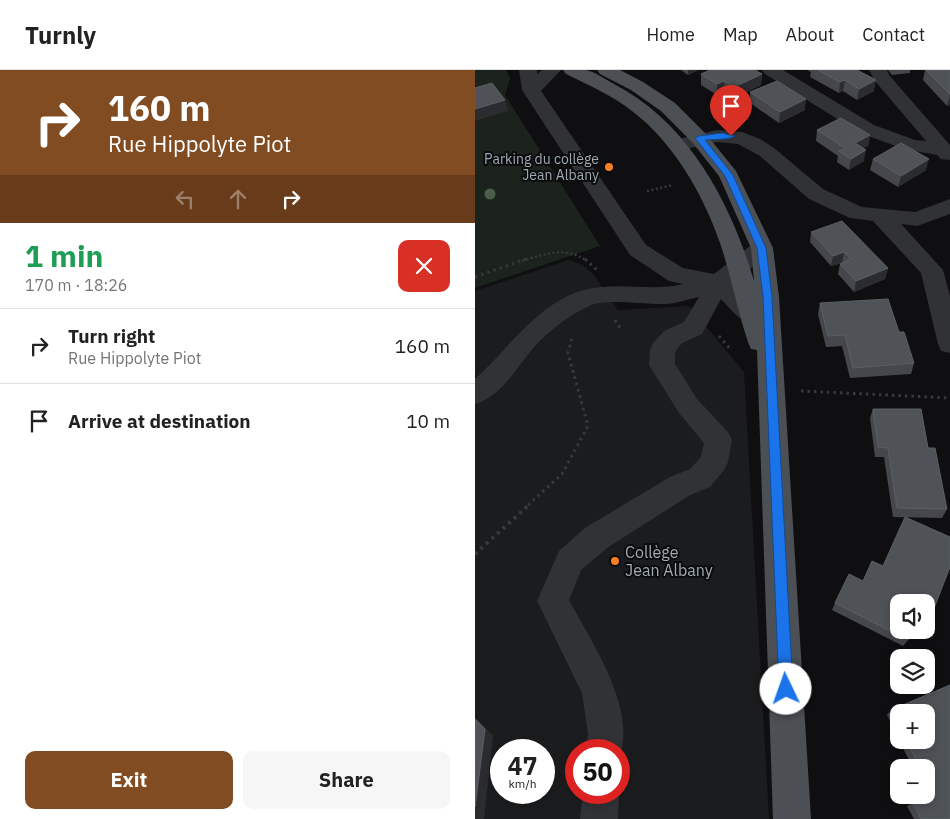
<!DOCTYPE html>
<meta charset="utf-8">
<style>
:root{--surface:#fff;--page:#f6f6f6;--text:#222;--muted:#767676;--line:#e0e0e0;--accent:#824c22}
body{margin:0;font-family:"IBM Plex Sans",sans-serif;background:var(--page);color:var(--text);height:100vh;display:flex;flex-direction:column;font-size:19px;white-space:nowrap}
*{box-sizing:border-box;margin:0}
p{font-size:16px;color:var(--muted)}
.icon{flex:none;width:28px;height:28px;fill:none;stroke:currentColor;stroke-width:2;stroke-linecap:round;stroke-linejoin:round}
.map{position:relative;flex:1;overflow:hidden}
.panel{display:flex;flex-direction:column;background:var(--surface);width:475px}
.panel>*{flex:none}
.hud{background:#824c22;color:#fff;overflow:hidden}
.tools{position:absolute;left:415px;top:524px;display:grid;gap:10px}
.tools a{display:grid;place-items:center;width:45px;height:45px;border-radius:10px;background:var(--surface);box-shadow:0 2px 8px #0003;font-size:25px}
.speed{position:absolute;left:15px;top:669px;display:flex;gap:10px;font-size:25px;font-weight:700;text-align:center}
.speed>*{display:grid;place-content:center;width:65px;height:65px;border-radius:50%;background:var(--surface);box-shadow:0 2px 8px #0003;line-height:1}
.speed small{font-size:12px;font-weight:400}
.speed .limit{border:8px solid #d22;background:#fff;color:#111}
.pin{position:absolute;display:grid;place-items:center;width:42px;height:42px;color:#fff;margin:-51px -21px;border-radius:50% 50% 50% 0;rotate:-45deg;box-shadow:0 0 5px #0007}
.pin .icon{rotate:45deg}
.me{position:absolute;width:55px;margin:-28px;rotate:357deg;stroke-linejoin:round;filter:drop-shadow(0 0 4px #0008)}
.turn{display:flex;align-items:center;gap:18px;height:105px;padding:0 25px;font-size:22px}
.turn .icon{width:65px;height:65px;stroke-width:2.5}
.turn b{display:block;font-size:35px;line-height:42px}
.lanes{display:flex;align-items:center;height:48px;padding:0 25px;background:#0003;justify-content:center;gap:25px;direction:ltr}
.lanes .off{opacity:.35}
.round{display:grid;place-items:center;flex:none;width:52px;height:52px;border-radius:10px;background:var(--page)}
.headline{display:flex;align-items:center;justify-content:space-between;height:85px;padding:0 25px}
h1{font-size:30px;font-weight:700;line-height:38px;color:#1e9e55}
.primary-button{display:flex;gap:10px;margin-top:auto;padding:10px 25px}
.primary-button a{flex:1;height:58px;border-radius:10px;background:var(--accent);color:#fff;font-size:20px;font-weight:700;line-height:58px;text-align:center}
.primary-button a+a{background:var(--page);color:var(--text)}
ul{padding:0;list-style:none}
li{display:flex;align-items:center;gap:15px;height:75px;padding:0 25px;border-top:1px solid var(--line)}
li div{flex:1}
li b{display:block;font-size:19px}
li em{font-style:normal}
header{display:flex;align-items:center;gap:30px;box-sizing:border-box;height:70px;padding:0 25px;background:var(--surface);border-bottom:1px solid var(--line)}
header strong{font-size:24px}
nav{display:flex;gap:28px;margin-inline-start:auto;font-size:18px}
main{display:flex;flex:1;min-height:0}
.map>svg:first-child{display:block}
.built{fill:#1b1c1e;fill-rule:evenodd}
.green{fill:#1c231c}
.lines{fill:none;stroke-linecap:round;stroke-linejoin:round}
.path-far2{stroke:#36393d;stroke-width:2.5;stroke-dasharray:2 2.5;stroke-linecap:butt}
.path-far1{stroke:#36393d;stroke-width:3;stroke-dasharray:2.5 4;stroke-linecap:butt}
.path{stroke:#36393d;stroke-width:4;stroke-dasharray:3 4.5;stroke-linecap:butt}
.minor{fill:#303236;fill-rule:evenodd}
.major{fill:#4c5055;fill-rule:evenodd}
.tree{fill:#4b5e49}
.wall{fill:#45474c}
.shaded-wall{fill:#2b2c30}
.building{fill:#4f5257;stroke:#5b6065}
.route{fill:#1a73e8;stroke:#114b97}
.poi-dot{fill:#f77f21;stroke:#0a0b0c;stroke-width:2}
.labels{text-anchor:middle;stroke-width:4;stroke-linejoin:round;paint-order:stroke}
.far-poi-label{font-size:14px;fill:#a0a9b2;stroke:#0a0b0c;text-anchor:end}
.poi-label{font-size:16px;fill:#a0a9b2;stroke:#0a0b0c;text-anchor:start}
</style>
<header>
<strong>Turnly</strong>
<nav><a>Home</a><a>Map</a><a>About</a><a>Contact</a></nav>
</header>
<main>
<section class="panel">
<div class="hud">
<div class="turn"><svg class="icon" aria-label="right" viewBox="0 0 24 24"><path d="M7 20v-9h11M14 6l5 5-5 5"/></svg><div><b>160 m</b>Rue Hippolyte Piot</div></div>
<div class="lanes"><svg class="icon off" aria-label="left" viewBox="0 0 24 24"><path d="M17 20v-9H6M10 6l-5 5 5 5"/></svg><svg class="icon off" aria-label="ahead" viewBox="0 0 24 24"><path d="M12 20V5M6 11l6-6 6 6"/></svg><svg class="icon" aria-label="right" viewBox="0 0 24 24"><path d="M7 20v-9h11M14 6l5 5-5 5"/></svg></div>
</div>
<div class="headline"><div><h1>1 min</h1><p>170 m · 18:26</p></div><a class="round" style="background:#d93025;color:#fff"><svg class="icon" aria-label="close" viewBox="0 0 24 24"><path d="M6 6l12 12M18 6L6 18"/></svg></a></div>
<ul>
<li><svg class="icon" aria-label="right" viewBox="0 0 24 24"><path d="M7 20v-9h11M14 6l5 5-5 5"/></svg><div><b>Turn right</b><p>Rue Hippolyte Piot</p></div><em>160 m</em></li>
<li><svg class="icon" aria-label="arrive" viewBox="0 0 24 24"><path d="M6 21V4h12l-3 4 3 4H6"/></svg><div><b>Arrive at destination</b></div><em>10 m</em></li>
</ul>
<div class="primary-button"><a>Exit</a><a>Share</a></div>
</section>
<div class="map">
<svg width="475" height="749" viewBox="0 0 475 749">
<rect width="100%" height="100%" fill="#0f0f11"/>
<!-- built -->
<path class="built" d="M93 190 108 195 119 205 143 240 214 236 269 302 294 749H0V221ZM26 680H69V722H26ZM101 680H144V722H101Z"/>
<!-- green -->
<polygon class="green" points="0,0 31,0 35,8 30,25 125,176 0,218 0,51 32,41 0,30"/>
<g class="lines">
<!-- path-far2 -->
<g class="path-far2">
<polyline points="172,121 198,115"/>
<path d="M47 191C69 184 91 176 112 191"/>
</g>
<!-- path-far1 -->
<g class="path-far1">
<polyline points="110,189 122,200"/>
<polyline points="0,207 51,189"/>
<polyline points="140,250 145,258"/>
<polyline points="244,266 256,280"/>
<polyline points="326,321 475,328"/>
<polyline points="53,435 87,404 113,356 93,283 97,268"/>
</g>
<!-- path -->
<polyline class="path" points="0,484 55,434"/>
<!-- minor -->
<g class="minor">
<path d="M44 0H62V4L67 0H86L66 21 171 175 208 198 239 204 279 173 287 171 295 173 298 178 295 183 258 213 284 238 288 244 284 250C266 256 258 241 246 229L227 264 207 273 200 282V294L222 329 253 362 257 370 253 392 249 400 235 417 215 425 132 478 106 500 94 530C116 571 163 640 144 687V680H111L113 664 107 623 62 531 84 481 110 458 195 407 215 399 226 387 229 373 204 343 174 295 175 280 178 273 189 261 209 252 224 227C213 229 201 234 190 234 169 235 133 228 114 236 94 245 74 261 59 277 42 297 27 326 0 334V309C39 274 70 221 127 217 154 214 181 221 208 214L194 211 155 185 47 20Z"/>
<polygon points="287,0 308,0 399,55 440,70 451,71 400,11 394,0 412,0 414,5 475,75 475,90 466,89 462,85 429,79 385,63 290,4"/>
<polygon points="242,60 267,62 285,69 299,78 348,119 387,137 440,142 475,129 475,144 442,156 426,154 468,200 475,226 475,283 466,281 463,274 446,203 398,151 375,148 334,129 285,86 263,74 242,72 202,81 195,79 192,75 195,71"/>
<polygon points="144,721 144,722 143,749 105,749 108,722 144,722"/>
</g>
<!-- major -->
<path class="major" d="M88 0C95 0 104 0 111 0 120 2 130 9 139 14 214 53 256 133 279 211L276 178 244 106 217 72 186 41 156 20 125 4 122 0H145L168 12 200 33 231 64 261 101 298 178 304 227 336 749H298L282 280 276 279 273 272C262 239 256 205 245 173 228 124 199 73 157 41 137 25 113 15 91 4Z"/>
</g>
<!-- trees -->
<circle class="tree" cx="15" cy="124" r="5.5"/>
<!-- wall -->
<g class="wall">
<polygon points="206,0 223,0 213,5"/>
<polygon points="332,0 382,0 399,21 382,30 368,21 364,23 335,7 336,2"/>
<polygon points="413,0 435,0 435,3 417,5"/>
<polygon points="450,0 475,0 475,35 472,36 448,10"/>
<polygon points="226,4 287,4 286,15 259,28 249,22 242,25 226,15"/>
<polygon points="275,22 330,40 304,53 275,33"/>
<polygon points="342,60 395,65 393,76 388,78 389,91 374,100 362,92 363,86 341,71"/>
<polygon points="398,89 451,100 423,117 395,100"/>
<polygon points="336,162 413,198 410,209 379,222 363,204 365,194 367,193 356,196 335,172"/>
<polygon points="345,233 424,262 439,293 436,304 375,308 367,276 351,277 343,244"/>
<polygon points="398,339 453,378 472,439 467,448 418,447 409,387 400,387 395,348"/>
<polygon points="388,511 451,532 424,560 450,560 446,566 436,560 433,570 428,576 357,540 360,533"/>
<polygon points="475,615 475,749 439,749 432,736 452,726 451,724 451,698 438,698 424,670 451,670 451,642 424,642 424,669 412,645 416,640"/>
</g>
<!-- shaded-wall -->
<g class="shaded-wall">
<polygon points="213,0 223,0 213,5"/>
<polygon points="287,4 286,15 259,28 259,17"/>
<polygon points="370,10 368,21 364,23 365,12"/>
<polygon points="401,10 399,21 382,30 384,19"/>
<polygon points="249,11 249,22 242,25 242,14"/>
<polygon points="475,26 475,35 472,36"/>
<polygon points="331,29 330,40 304,53 305,42"/>
<polygon points="30,30 33,41 0,51 0,39"/>
<polygon points="395,65 393,76 378,84 380,73"/>
<polygon points="391,80 389,91 374,100 376,89"/>
<polygon points="454,89 451,100 423,117 426,106"/>
<polygon points="369,182 367,193 356,196 358,186"/>
<polygon points="413,198 410,209 379,222 381,211"/>
<polygon points="0,647 18,666 9,749 0,749"/>
</g>
<!-- building -->
<g class="building">
<polygon points="235,0 280,0 287,4 259,17 249,11 242,14 226,4"/>
<polygon points="343,0 382,0 401,10 384,19 370,10 365,12"/>
<polygon points="451,0 475,0 475,24"/>
<polygon points="302,11 331,29 305,42 275,22"/>
<polygon points="17,13 30,30 0,39 0,18"/>
<polygon points="366,48 395,65 380,73 391,80 376,89 364,81 370,78 342,60"/>
<polygon points="426,73 454,89 426,106 398,89"/>
<polygon points="367,151 413,198 381,211 365,194 376,189 369,182 358,186 336,162"/>
<polygon points="413,229 424,262 429,262 439,293 378,298 370,265 353,266 345,233"/>
<polygon points="398,339 446,339 453,378 460,378 472,439 422,438 413,378 403,377"/>
<polygon points="430,447 475,467 475,497 451,559 451,532 424,532 424,560 437,560 433,570 360,533 374,504 388,511 397,491 408,496"/>
<polygon points="475,615 475,749 446,749 438,733 458,723 451,709 451,698 445,698 431,670 451,670 451,642 424,642 424,655 416,640"/>
<polygon points="0,649 10,659 0,737"/>
</g>
<!-- route -->
<path class="route" d="M247 63 260 66C255 70 238 69 230 70L258 105 291 178 297 227 318 619 316 624 311 626 306 624 304 619 288 227 282 178 250 106 220 68 224 66Z"/>
<!-- markers -->
<g class="poi-dot">
<circle cx="134" cy="97" r="5"/>
<circle cx="140" cy="491" r="5"/>
</g>
<g class="labels">
<!-- far-poi labels -->
<g class="far-poi-label">
<text x="124" y="94">Parking du collège<tspan x="124" dy="16">Jean Albany</tspan></text>
</g>
<!-- poi labels -->
<g class="poi-label">
<text x="150" y="488">Collège<tspan x="150" dy="18">Jean Albany</tspan></text>
</g>
</g>
</svg>
<div class="tools">
<a><svg class="icon" aria-label="sound" viewBox="0 0 24 24"><path d="M4 9h4l5-4v14l-5-4H4zM17 9q2 3 0 6"/></svg></a>
<a><svg class="icon" aria-label="layers" viewBox="0 0 24 24"><path d="M12 4l9 5-9 5-9-5zM3 14l9 5 9-5"/></svg></a>
<a>+</a>
<a>−</a>
</div>
<div class="speed"><div>47<small>km/h</small></div><div class="limit">50</div></div>
<div class="pin" style="left:256px;top:66px;background:#d93025"><svg class="icon" aria-label="arrive" viewBox="0 0 24 24"><path d="M6 21V4h12l-3 4 3 4H6"/></svg></div>
<svg class="me" style="left:311px;top:619px" viewBox="-20 -20 40 40"><circle r="19" fill="#fff"/><path d="M0-13L10 11 0 6-10 11z" fill="#1a73e8"/></svg>
</div>
</main>
